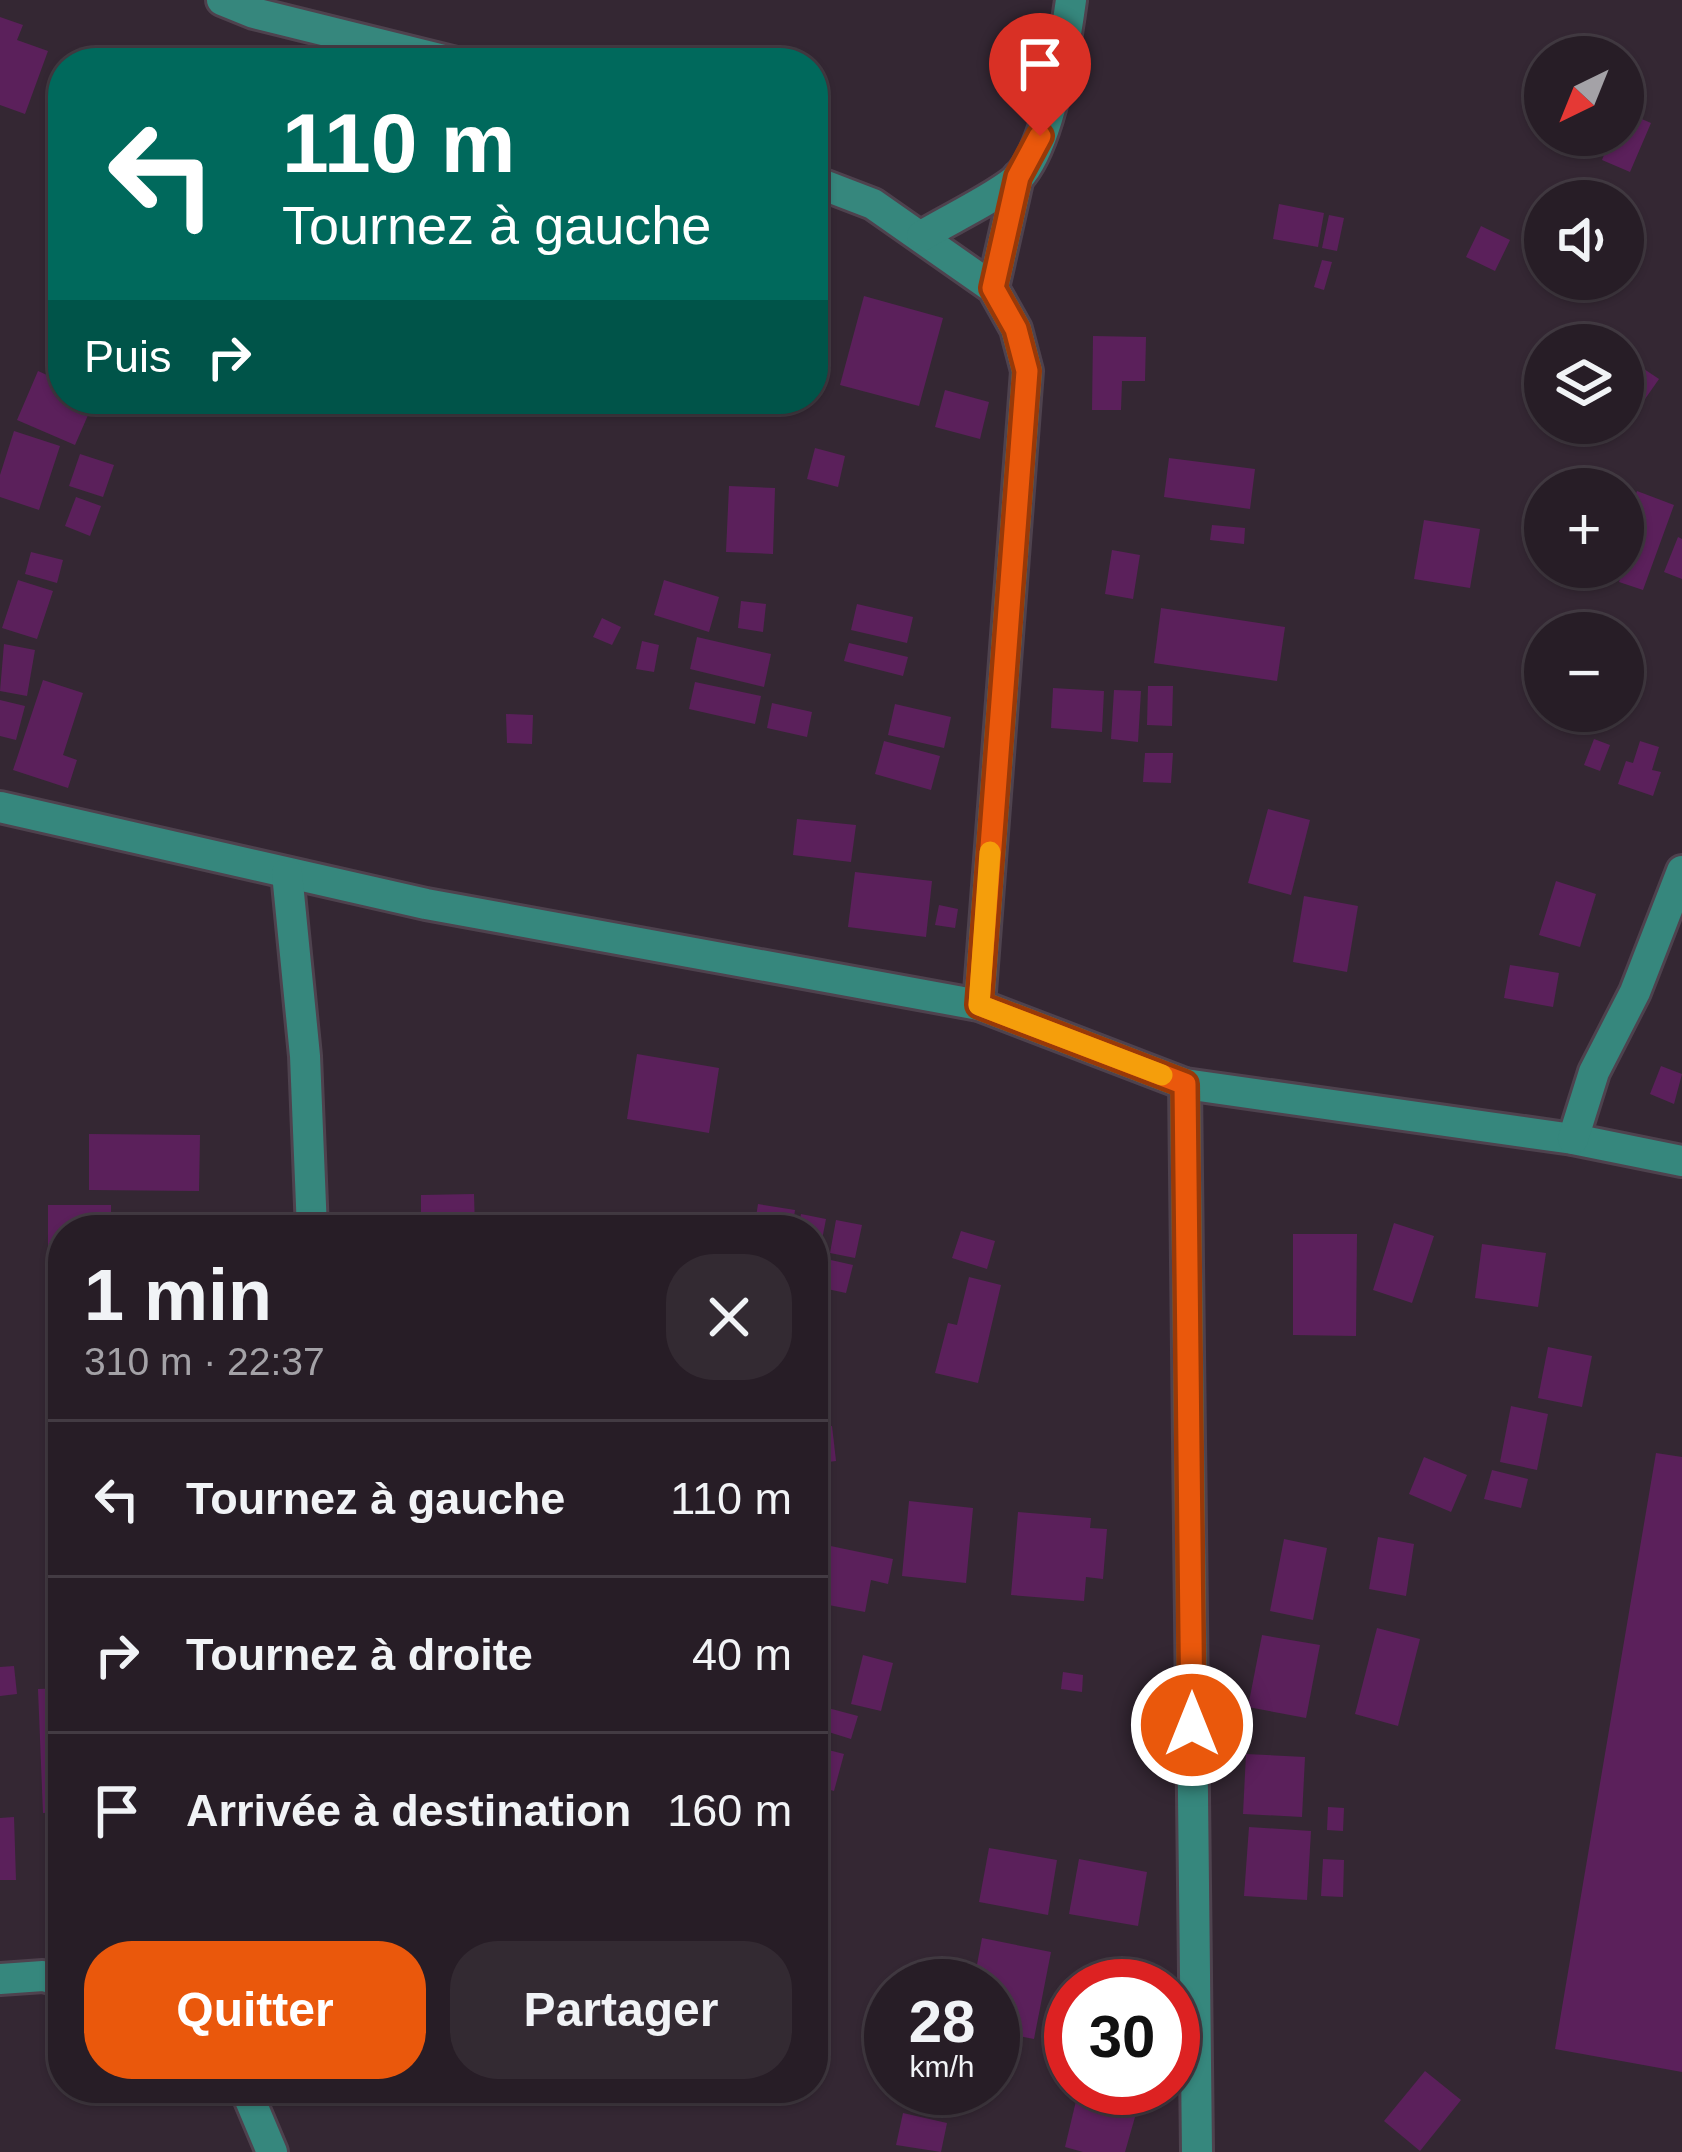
<!DOCTYPE html>
<html lang="fr">
<meta charset="utf-8">
<style>
:root{--surface:#271d26;--page:#332a32;--text:#f1f3f6;--muted:#a4a2a7;--line:#433b43;--accent:#ea580c}
body{margin:0;font-family:Helvetica,sans-serif;background:var(--page);color:var(--text);height:100vh;display:flex;flex-direction:column;font-size:45px;white-space:nowrap}
*{box-sizing:border-box;margin:0}
p{font-size:39px;color:var(--muted)}
.icon{flex:none;width:66px;height:66px;fill:none;stroke:currentColor;stroke-width:2;stroke-linecap:round;stroke-linejoin:round}
.map{position:relative;flex:1;overflow:hidden}
.panel{position:absolute;left:48px;top:1215px;width:780px;height:888px;display:flex;flex-direction:column;background:var(--surface);border-radius:48px;box-shadow:0 3px 9px #0004,0 0 0 3px var(--line)}
.panel>*{flex:none}
.top-card{position:absolute;left:48px;top:48px;width:780px;height:366px;border-radius:48px;box-shadow:0 3px 9px #0004,0 0 0 3px var(--line);background:#00695c;color:#fff;overflow:hidden}
.needle{width:78px;rotate:223deg}
.tools{position:absolute;left:1524px;top:36px;display:grid;gap:24px}
.tools a{display:grid;place-items:center;width:120px;height:120px;border-radius:50%;background:var(--surface);box-shadow:0 3px 9px #0004,0 0 0 3px var(--line);font-size:60px}
.speed{position:absolute;left:864px;top:1959px;display:flex;gap:24px;font-size:60px;font-weight:700;text-align:center}
.speed>*{display:grid;place-content:center;width:156px;height:156px;border-radius:50%;background:var(--surface);box-shadow:0 3px 9px #0004,0 0 0 3px var(--line);line-height:1}
.speed small{font-size:30px;font-weight:400}
.speed .limit{border:18px solid #d22;background:#fff;color:#111}
.pin{position:absolute;display:grid;place-items:center;width:102px;height:102px;color:#fff;margin:-123px -51px;border-radius:50% 50% 50% 0;rotate:-45deg;box-shadow:0 0 12px #0007}
.pin .icon{rotate:45deg}
.me{position:absolute;width:132px;margin:-66px;rotate:0deg;stroke-linejoin:round;filter:drop-shadow(0 0 9px #0008)}
.turn{display:flex;align-items:center;gap:42px;height:252px;padding:0 36px;font-size:54px}
.turn .icon{width:156px;height:156px;stroke-width:2.5}
.turn b{display:block;font-size:84px;line-height:102px}
.then{display:flex;align-items:center;height:114px;padding:0 36px;background:#0003;gap:24px;font-size:45px}
.round{display:grid;place-items:center;flex:none;width:126px;height:126px;border-radius:48px;background:var(--page)}
.head{display:flex;align-items:center;justify-content:space-between;height:204px;padding:0 36px}
h1{font-size:72px;font-weight:700;line-height:90px}
.action{display:flex;gap:24px;margin-top:auto;padding:24px 36px}
.action a{flex:1;height:138px;border-radius:48px;background:var(--accent);color:#fff;font-size:48px;font-weight:700;line-height:138px;text-align:center}
.action a+a{background:var(--page);color:var(--text)}
ul{padding:0;list-style:none}
li{display:flex;align-items:center;gap:36px;height:156px;padding:0 36px;border-top:3px solid var(--line)}
li div{flex:1}
li b{display:block;font-size:45px}
li em{font-style:normal}
.map>svg:first-child{display:block}
.building{fill:#5b205b}
.lines{fill:none;stroke-linecap:round;stroke-linejoin:round}
.minor-casing{stroke:#4e424e;stroke-width:36}
.minor{stroke:#36877d;stroke-width:30}
.route-casing{stroke:#983908;stroke-width:30}
.route{stroke:#ea580c;stroke-width:21}
.slow{stroke:#f59e0b;stroke-width:21}
</style>
<div class="map">
<svg width="1682" height="2152" viewBox="0 0 1682 2152">
<rect width="100%" height="100%" fill="#342733"/>
<!-- building -->
<g class="building">
<polygon points="0,17 23,25 17,40 48,51 25,114 0,105"/>
<polygon points="1623,111 1651,123 1630,172 1602,160 1612,135 1623,135"/>
<polygon points="1279,204 1324,213 1318,247 1273,239"/>
<polygon points="1329,215 1344,218 1337,251 1322,248"/>
<polygon points="1481,226 1510,240 1495,271 1466,257"/>
<polygon points="1322,260 1332,262 1324,290 1314,287"/>
<polygon points="864,296 943,318 919,406 840,385"/>
<polygon points="1093,336 1146,337 1145,381 1122,381 1121,410 1092,410"/>
<polygon points="1629,359 1659,379 1631,419 1623,413 1623,368"/>
<polygon points="38,371 63,382 63,399 95,399 75,445 17,420"/>
<polygon points="945,390 989,402 980,439 935,427"/>
<polygon points="14,431 60,446 39,510 0,497 0,475"/>
<polygon points="815,448 845,456 838,487 807,479"/>
<polygon points="80,454 114,465 103,497 69,486"/>
<polygon points="1169,458 1255,469 1250,509 1164,497"/>
<polygon points="729,486 775,488 773,554 726,552"/>
<polygon points="1637,491 1674,505 1643,590 1619,582 1626,561 1623,560 1623,504 1631,508"/>
<polygon points="76,497 101,506 90,536 65,526"/>
<polygon points="1424,520 1480,529 1470,588 1414,579"/>
<polygon points="1212,525 1245,528 1244,544 1210,540"/>
<polygon points="1678,537 1682,539 1682,579 1664,572"/>
<polygon points="1112,550 1140,555 1133,599 1105,594"/>
<polygon points="31,552 63,560 57,583 25,574"/>
<polygon points="18,580 53,591 37,639 2,628"/>
<polygon points="664,580 719,597 709,632 654,615"/>
<polygon points="741,601 766,604 763,632 738,628"/>
<polygon points="857,604 913,617 907,643 851,630"/>
<polygon points="1161,608 1285,627 1277,681 1154,663"/>
<polygon points="602,618 621,627 612,645 593,637"/>
<polygon points="697,637 771,654 764,687 690,669"/>
<polygon points="642,641 659,645 654,672 636,669"/>
<polygon points="849,643 908,657 903,676 844,661"/>
<polygon points="4,644 35,650 27,696 0,691"/>
<polygon points="43,680 83,693 63,755 77,760 68,788 13,770"/>
<polygon points="695,682 761,696 755,724 689,709"/>
<polygon points="1148,686 1173,686 1172,726 1147,725"/>
<polygon points="1053,688 1104,691 1102,732 1051,728"/>
<polygon points="1114,690 1141,691 1138,742 1111,739"/>
<polygon points="0,700 25,706 16,740 0,736"/>
<polygon points="772,703 812,712 807,737 767,728"/>
<polygon points="895,704 951,717 944,748 888,735"/>
<polygon points="506,714 533,715 532,744 507,743"/>
<polygon points="1594,739 1610,745 1600,771 1584,765"/>
<polygon points="884,741 940,756 931,790 875,774"/>
<polygon points="1640,741 1659,747 1652,770 1661,772 1653,796 1618,784 1626,761 1633,763"/>
<polygon points="1145,753 1173,753 1171,783 1143,782"/>
<polygon points="1268,809 1310,820 1291,895 1248,883"/>
<polygon points="797,819 856,825 851,862 793,855"/>
<polygon points="855,872 932,881 926,937 848,927"/>
<polygon points="1556,881 1596,894 1580,947 1539,935"/>
<polygon points="1304,896 1358,906 1347,972 1293,962"/>
<polygon points="939,905 958,909 955,928 935,925"/>
<polygon points="1510,965 1559,973 1553,1007 1504,998"/>
<polygon points="637,1054 719,1068 709,1133 627,1119"/>
<polygon points="1661,1066 1682,1074 1674,1104 1650,1094"/>
<polygon points="89,1134 200,1135 199,1191 89,1190"/>
<polygon points="474,1194 475,1230 421,1230 421,1195"/>
<polygon points="758,1204 795,1210 792,1230 754,1230"/>
<polygon points="48,1205 111,1205 111,1230 63,1230 63,1306 48,1306"/>
<polygon points="801,1214 826,1219 820,1250 813,1248 813,1230 798,1230"/>
<polygon points="836,1220 862,1225 855,1258 830,1253"/>
<polygon points="1394,1223 1434,1236 1412,1303 1373,1290"/>
<polygon points="961,1231 995,1241 987,1269 952,1258"/>
<polygon points="1293,1234 1357,1234 1356,1336 1293,1335"/>
<polygon points="1482,1244 1546,1253 1538,1307 1475,1298"/>
<polygon points="813,1256 853,1265 846,1293 813,1286"/>
<polygon points="969,1277 1001,1285 978,1383 935,1373 948,1323 957,1325"/>
<polygon points="1548,1347 1592,1356 1582,1407 1538,1398"/>
<polygon points="1511,1406 1548,1414 1537,1470 1500,1462"/>
<polygon points="832,1426 836,1461 813,1464 813,1428"/>
<polygon points="1656,1453 1682,1457 1682,2072 1555,2049"/>
<polygon points="1424,1457 1467,1475 1451,1512 1409,1494"/>
<polygon points="1492,1470 1528,1479 1521,1508 1484,1499"/>
<polygon points="909,1501 973,1508 966,1583 902,1576"/>
<polygon points="1018,1512 1091,1518 1090,1528 1107,1529 1103,1579 1086,1577 1084,1601 1011,1595"/>
<polygon points="1378,1537 1414,1544 1406,1596 1369,1589"/>
<polygon points="1284,1539 1327,1548 1313,1620 1270,1611"/>
<polygon points="821,1544 893,1559 888,1584 871,1580 865,1612 813,1602"/>
<polygon points="1377,1628 1420,1639 1398,1726 1355,1714"/>
<polygon points="1262,1635 1320,1645 1306,1718 1248,1707"/>
<polygon points="863,1655 893,1663 881,1711 851,1704"/>
<polygon points="813,1665 831,1670 823,1693 813,1690"/>
<polygon points="14,1666 17,1694 0,1696 0,1667"/>
<polygon points="1063,1672 1083,1675 1082,1692 1061,1689"/>
<polygon points="63,1688 63,1812 43,1813 38,1689"/>
<polygon points="828,1708 858,1716 851,1739 822,1730"/>
<polygon points="813,1746 844,1754 834,1791 813,1785"/>
<polygon points="1246,1754 1305,1757 1302,1817 1243,1814"/>
<polygon points="1328,1807 1344,1808 1343,1831 1327,1830"/>
<polygon points="14,1817 16,1880 0,1880 0,1818"/>
<polygon points="1249,1827 1311,1831 1307,1900 1244,1896"/>
<polygon points="989,1848 1057,1860 1048,1915 979,1902"/>
<polygon points="1079,1859 1147,1872 1138,1926 1069,1914"/>
<polygon points="1323,1859 1344,1860 1343,1897 1321,1896"/>
<polygon points="982,1938 1051,1952 1034,2039 993,2031 993,1986 973,1986"/>
<polygon points="1425,2071 1461,2100 1420,2151 1384,2121"/>
<polygon points="1076,2101 1135,2117 1125,2152 1083,2152 1065,2147"/>
<polygon points="903,2113 947,2123 941,2152 896,2145"/>
</g>
<g class="lines">
<defs>
<g id="minor">
<polyline points="222,0 254,13 456,63"/>
<polyline points="813,181 873,204 993,288 1016,329 1027,371 979,1005"/>
<path d="M922 236C946 221 999 196 1018 178 1049 146 1065 44 1071 0"/>
<polyline points="993,288 1018,177"/>
<polyline points="0,807 426,904 979,1005 1185,1084 1573,1139 1682,1161"/>
<polyline points="287,873 305,1056 312,1230"/>
<polyline points="1185,1084 1197,2152"/>
<polyline points="1573,1139 1594,1072 1635,992 1682,871"/>
<polyline points="0,1979 43,1976 63,1981"/>
<polyline points="245,2088 272,2152"/>
</g>
</defs>
<!-- minor casing -->
<use href="#minor" class="minor-casing"/>
<!-- minor -->
<use href="#minor" class="minor"/>
</g>
<g class="lines">
<defs>
<polyline id="route" points="1040,136 1018,177 993,288 1016,329 1027,371 979,1005 1185,1084 1192,1725"/>
</defs>
<!-- route casing -->
<use href="#route" class="route-casing"/>
<!-- route -->
<use href="#route" class="route"/>
<!-- slow -->
<polyline class="slow" points="990,852 979,1005 1162,1075"/>
</g>
</svg>
<div class="tools">
<a><svg class="needle" viewBox="-14 -14 28 28"><path d="M0-13l5 13h-10z" fill="#e53935"/><path d="M0 13l5-13h-10z" fill="#a4a2a7"/></svg></a>
<a><svg class="icon" aria-label="sound" viewBox="0 0 24 24"><path d="M4 9h4l5-4v14l-5-4H4zM17 9q2 3 0 6"/></svg></a>
<a><svg class="icon" aria-label="layers" viewBox="0 0 24 24"><path d="M12 4l9 5-9 5-9-5zM3 14l9 5 9-5"/></svg></a>
<a>+</a>
<a>−</a>
</div>
<div class="speed"><div>28<small>km/h</small></div><div class="limit">30</div></div>
<div class="pin" style="left:1040px;top:136px;background:#d93025"><svg class="icon" aria-label="arrive" viewBox="0 0 24 24"><path d="M6 21V4h12l-3 4 3 4H6"/></svg></div>
<svg class="me" style="left:1192px;top:1725px" viewBox="-20 -20 40 40"><circle r="17" fill="#ea580c" stroke="#fff" stroke-width="3"/><path d="M0-11L8 9 0 5-8 9z" fill="#fff"/></svg>
<div class="top-card">
<div class="turn"><svg class="icon" aria-label="left" viewBox="0 0 24 24"><path d="M17 20v-9H6M10 6l-5 5 5 5"/></svg><div><b>110 m</b>Tournez à gauche</div></div>
<div class="then">Puis<svg class="icon" aria-label="right" viewBox="0 0 24 24"><path d="M7 20v-9h11M14 6l5 5-5 5"/></svg></div>
</div>
<section class="panel">
<div class="head"><div><h1>1 min</h1><p>310 m · 22:37</p></div><a class="round"><svg class="icon" aria-label="close" viewBox="0 0 24 24"><path d="M6 6l12 12M18 6L6 18"/></svg></a></div>
<ul>
<li><svg class="icon" aria-label="left" viewBox="0 0 24 24"><path d="M17 20v-9H6M10 6l-5 5 5 5"/></svg><div><b>Tournez à gauche</b></div><em>110 m</em></li>
<li><svg class="icon" aria-label="right" viewBox="0 0 24 24"><path d="M7 20v-9h11M14 6l5 5-5 5"/></svg><div><b>Tournez à droite</b></div><em>40 m</em></li>
<li><svg class="icon" aria-label="arrive" viewBox="0 0 24 24"><path d="M6 21V4h12l-3 4 3 4H6"/></svg><div><b>Arrivée à destination</b></div><em>160 m</em></li>
</ul>
<div class="action"><a>Quitter</a><a>Partager</a></div>
</section>
</div>
